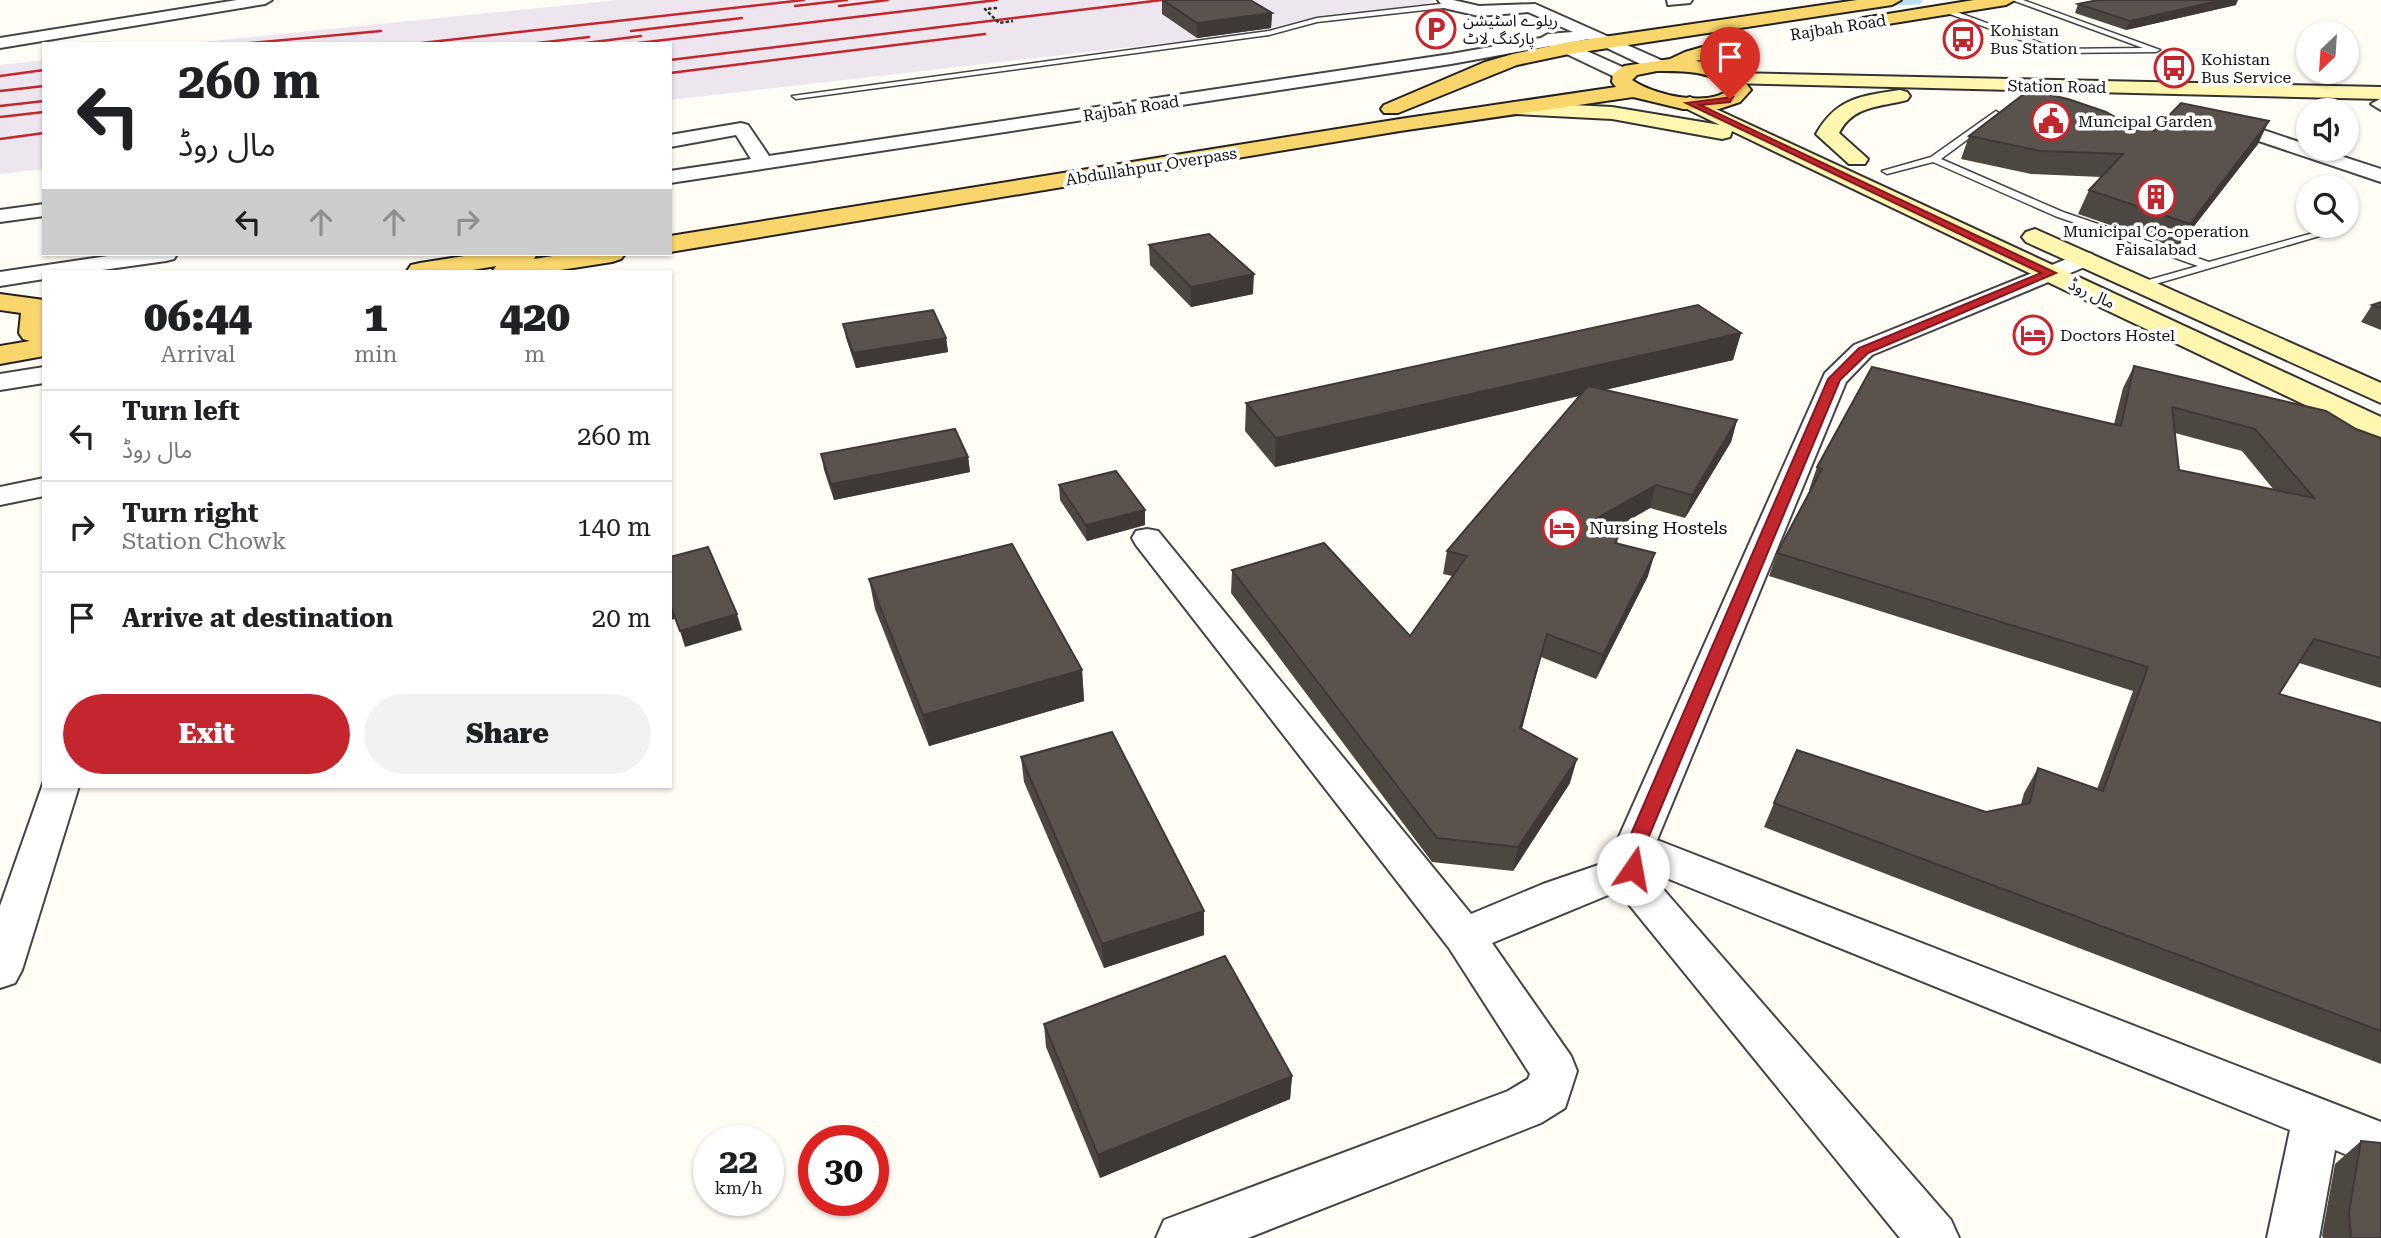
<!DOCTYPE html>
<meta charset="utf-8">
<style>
:root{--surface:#fff;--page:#f2f2f2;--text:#202124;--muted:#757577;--line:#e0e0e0;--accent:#c4262e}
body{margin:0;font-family:"Roboto Serif","Noto Sans Arabic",serif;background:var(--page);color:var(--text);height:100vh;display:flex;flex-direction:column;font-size:26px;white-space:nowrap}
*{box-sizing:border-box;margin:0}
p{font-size:23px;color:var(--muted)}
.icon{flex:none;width:38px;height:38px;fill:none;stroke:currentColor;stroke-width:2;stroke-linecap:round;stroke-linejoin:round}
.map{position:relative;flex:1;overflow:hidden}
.sheet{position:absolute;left:42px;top:270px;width:630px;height:518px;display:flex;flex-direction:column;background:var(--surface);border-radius:0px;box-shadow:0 2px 5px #0004}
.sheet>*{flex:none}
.top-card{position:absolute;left:42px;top:42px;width:630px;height:214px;border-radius:0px;box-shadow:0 2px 5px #0004;background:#fff;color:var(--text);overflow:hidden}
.needle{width:46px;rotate:205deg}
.fabs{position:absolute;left:2296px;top:21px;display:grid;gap:14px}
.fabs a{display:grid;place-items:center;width:63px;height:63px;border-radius:50%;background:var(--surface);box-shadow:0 2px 5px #0004;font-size:35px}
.speed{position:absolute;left:693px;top:1125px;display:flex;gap:14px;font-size:35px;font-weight:700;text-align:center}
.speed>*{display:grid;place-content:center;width:91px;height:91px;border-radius:50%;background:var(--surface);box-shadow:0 2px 5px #0004;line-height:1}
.speed small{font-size:18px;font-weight:400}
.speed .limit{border:10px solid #d22;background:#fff;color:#111}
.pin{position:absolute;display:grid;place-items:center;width:60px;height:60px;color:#fff;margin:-72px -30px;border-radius:50% 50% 50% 0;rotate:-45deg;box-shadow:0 0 7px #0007}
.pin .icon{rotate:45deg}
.me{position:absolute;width:77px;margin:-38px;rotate:12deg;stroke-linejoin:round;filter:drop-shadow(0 0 5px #0008)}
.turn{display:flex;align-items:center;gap:24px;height:147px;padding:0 21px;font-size:32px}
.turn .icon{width:91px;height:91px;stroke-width:2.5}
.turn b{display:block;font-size:49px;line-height:60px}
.lanes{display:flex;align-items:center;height:66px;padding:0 21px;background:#0003;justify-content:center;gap:35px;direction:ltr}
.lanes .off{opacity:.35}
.eta{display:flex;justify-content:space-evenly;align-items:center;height:119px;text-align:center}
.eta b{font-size:42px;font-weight:800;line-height:49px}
.cta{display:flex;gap:14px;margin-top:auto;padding:14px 21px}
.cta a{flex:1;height:80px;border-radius:42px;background:var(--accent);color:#fff;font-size:28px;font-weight:800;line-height:80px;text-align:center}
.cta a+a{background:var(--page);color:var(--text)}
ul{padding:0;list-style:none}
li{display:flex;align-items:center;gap:21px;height:91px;padding:0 21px;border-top:2px solid var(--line)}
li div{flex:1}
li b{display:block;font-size:26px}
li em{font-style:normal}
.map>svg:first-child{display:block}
.industrial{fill:#eee6ef}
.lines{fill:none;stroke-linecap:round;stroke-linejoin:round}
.canal{fill:#b9e0f7;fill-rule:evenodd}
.service-casing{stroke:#444;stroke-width:3}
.minor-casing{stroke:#444;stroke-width:4}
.secondary-casing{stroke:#333;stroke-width:4}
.primary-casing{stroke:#222;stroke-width:4}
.service{fill:#fff;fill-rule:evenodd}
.minor{fill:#fff;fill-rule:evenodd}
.secondary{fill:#fff6b0;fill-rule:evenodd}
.primary{fill:#f9d66b;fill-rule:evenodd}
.rail{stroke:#c4262e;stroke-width:2.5}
.path-bridge{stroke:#333;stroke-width:2.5;stroke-dasharray:3.5 2;stroke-linecap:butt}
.wall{fill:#4d4742;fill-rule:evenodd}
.shaded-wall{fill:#3f3936}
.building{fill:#5a524d;stroke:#3f3936;stroke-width:2;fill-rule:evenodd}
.route{fill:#c4262e;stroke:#7f191e;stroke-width:2}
.labels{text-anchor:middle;stroke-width:7;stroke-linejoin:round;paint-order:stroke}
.far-poi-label{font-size:16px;fill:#111;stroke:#fff;text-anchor:start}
.far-street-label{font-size:16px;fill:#111;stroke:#fff}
.poi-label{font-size:18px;fill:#111;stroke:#fff;text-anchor:start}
</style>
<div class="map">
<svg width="2381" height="1238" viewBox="0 0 2381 1238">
<rect width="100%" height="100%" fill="#fffdf5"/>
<!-- industrial -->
<g class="industrial">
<polygon points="618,0 1434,0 1426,4 1315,18 1271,31 670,100 670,44 181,44"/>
<polygon points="44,60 44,169 0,174 0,65"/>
</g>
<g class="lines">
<!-- canal -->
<polygon class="canal" points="1892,0 1923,0 1920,4 1893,6"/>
<defs>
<g id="service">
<polygon points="2012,0 2023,0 2160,50 2156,52 2056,53 1939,10 1946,8 2057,49 2143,48"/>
<polygon points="1449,3 1452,7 1317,22 1269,35 796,99 792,96 1269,31 1317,18"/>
<polygon points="1996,111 2000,114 1999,116 1941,159 2063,212 2209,262 2335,227 2340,230 2142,288 2138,287 2138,283 2198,266 2055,216 1933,162 1887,174 1882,171 1931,157"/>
</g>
<g id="minor">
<polygon points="237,0 272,0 265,4 0,48 0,38"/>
<polygon points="1438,0 1453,0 1479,6 1535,4 1663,61 1665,65 1657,70 1651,69 1588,39 1569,43 1629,70 1632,74 1629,78 1617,78 1550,46 1451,64 670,183 670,171 751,159 736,135 670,147 670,135 741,123 748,125 769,156 1451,54 1541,38 1548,34 1573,32 1528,12 1479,16 1444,8"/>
<polygon points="1667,0 1692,0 1690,3 1668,5"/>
<polygon points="2380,99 2381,99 2381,110 2371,104"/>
<polygon points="2221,116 2308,145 2308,149 2319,149 2381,169 2381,182 2214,126 2212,122 2214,118"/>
<polygon points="44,204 44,216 0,222 0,210"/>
<polygon points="2084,252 2092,254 2095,259 2092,264 1872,355 1846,382 1657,840 2381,1122 2381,1169 2335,1150 2319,1238 2267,1238 2290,1130 1654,873 1656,881 1951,1220 1959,1238 1900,1238 1618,891 1492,943 1571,1056 1577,1071 1565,1108 1541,1123 1248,1238 1156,1238 1164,1220 1508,1091 1528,1079 1530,1074 1449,948 1136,545 1132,538 1136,531 1147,529 1158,531 1471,914 1543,884 1613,860 1614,848 1825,373 1854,345"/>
<polygon points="121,254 177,254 174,259 166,261 95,271 44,271 44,279 0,286 0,272"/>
<polygon points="44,367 44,383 0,390 0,374"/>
<polygon points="44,478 44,496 0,505 0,487"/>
<polygon points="44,781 44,786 79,786 22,970 15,983 0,988 0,906"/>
</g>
<g id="secondary">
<polygon points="1732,73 2381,87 2381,99 1725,83 1722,79 1725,75"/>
<path d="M1900 90 1907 92 1910 96 1907 100C1881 107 1853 105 1839 133L1868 159 1865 164H1849L1816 134C1837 97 1862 96 1900 90Z"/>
<polygon points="1690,97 2381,417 2381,439 2370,436 1732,131 1730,137 1722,139 1612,119 1515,114 1508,112 1505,108 1508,104 1515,102 1612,107 1720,125 1683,107 1680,103 1683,99"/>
<polygon points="2035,229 2381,383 2381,403 2026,242 2022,237 2026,232"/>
</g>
<g id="primary">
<polygon points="1857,0 1901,0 1892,5 1569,54 1517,65 1398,113 1384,113 1381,109 1384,105 1485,62 1513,54 1569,42"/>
<polygon points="1974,0 2015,0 2006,5 1863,28 1854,23 1863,18"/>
<path d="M1741 36 1748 38 1750 42 1748 46 1696 61C1719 65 1738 70 1751 90L1740 102 1719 109H1683L1633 97 1400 131 670 252V236L1400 119 1616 87 1612 82 1613 74 1624 66 1670 59 1685 52ZM1657 71C1681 71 1713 70 1730 89 1709 108 1653 95 1632 80L1637 75Z"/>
<polygon points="477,254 537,254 534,259 565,254 625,254 621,259 612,262 554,271 493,271 496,266 467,271 407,271 411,265 420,263"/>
<polygon points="0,294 44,300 44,356 0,364 0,346 30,341 23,339 19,333 21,313 0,310"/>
</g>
</defs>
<!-- service casing -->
<use href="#service" class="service-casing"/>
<!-- minor casing -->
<use href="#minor" class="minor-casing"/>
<!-- secondary casing -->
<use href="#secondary" class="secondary-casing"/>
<!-- primary casing -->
<use href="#primary" class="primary-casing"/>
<!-- service -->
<use href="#service" class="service"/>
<!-- minor -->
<use href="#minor" class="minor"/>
<!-- secondary -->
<use href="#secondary" class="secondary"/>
<!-- primary -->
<use href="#primary" class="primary"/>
<!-- rail -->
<g class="rail">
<polyline points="795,6 847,0"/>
<polyline points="839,6 888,0"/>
<polyline points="631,31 742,18"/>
<polyline points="241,44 381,31"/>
<polyline points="413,44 804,0"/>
<polyline points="529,44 589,37"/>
<polyline points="578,44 641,36"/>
<polyline points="630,44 997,0"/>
<polyline points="670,60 1162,0"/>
<polyline points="670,73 985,34"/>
<polyline points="0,76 44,70"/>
<polyline points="0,91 44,86"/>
<polyline points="0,106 44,101"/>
<polyline points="0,117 44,112"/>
<polyline points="0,139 44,133"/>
</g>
<!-- path-bridge -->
<polyline class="path-bridge" points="997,8 985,9 999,23 1013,21"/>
</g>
<!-- wall -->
<g class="wall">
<polygon points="1162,0 1272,13 1271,28 1197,38 1162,14"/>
<polygon points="2078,4 2236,5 2126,30 2075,13"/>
<polygon points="2131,126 2154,131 2258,144 2177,248 2078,214 2089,190 2101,177 2031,174 1961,159 1969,136"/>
<polygon points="1149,245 1253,294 1191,307 1150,265"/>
<polygon points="2381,302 2381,330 2361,322 2372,305"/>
<polygon points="843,324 946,338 948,352 856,368 846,338"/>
<polygon points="1741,333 1733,360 1605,390 1737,420 1731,442 1685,518 1650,508 1614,529 1618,544 1648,576 1596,679 1541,657 1522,729 1570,783 1513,871 1432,862 1231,593 1232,570 1410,636 1452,576 1443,574 1447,551 1579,396 1275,467 1245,431 1246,403"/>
<path d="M2134 366 2356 429 2381 438V688L2299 663 2279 694 2381 723V1064L1764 827 1774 803 1986 812 2021 804 2024 793 2038 768 2097 789 2133 691 1769 576 1777 553 1810 490H1809L1817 467 2114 424 2123 388ZM2175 433 2242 451 2274 490 2179 470Z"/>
<polygon points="821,454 968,457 970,472 834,500 824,470"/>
<polygon points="1059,485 1145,525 1087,541 1060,500"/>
<polygon points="869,579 1082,670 1084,701 929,746 875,609"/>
<polygon points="1021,757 1204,935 1104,968 1024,782"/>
<polygon points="1044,1024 1292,1076 1290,1099 1100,1178 1046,1047"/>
<polygon points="2361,1141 2381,1238 2323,1238 2322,1235 2335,1164"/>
</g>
<!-- shaded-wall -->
<g class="shaded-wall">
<polygon points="2222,0 2238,0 2236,5 2126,30 2130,21"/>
<polygon points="1272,13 1271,28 1197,38 1197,23"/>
<polygon points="2269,121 2258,144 2177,248 2190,224"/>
<polygon points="1254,274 1253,294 1191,307 1191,287"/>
<polygon points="1741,333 1733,360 1275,467 1276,438"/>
<polygon points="946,338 948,352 856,368 853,353"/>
<polygon points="1737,420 1731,442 1685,518 1692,495"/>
<polygon points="968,457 970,472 834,500 831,484"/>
<polygon points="1656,485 1650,508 1587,544 1592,521"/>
<polygon points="1145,510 1145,525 1087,541 1086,525"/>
<polygon points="1655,553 1648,576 1596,679 1603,655"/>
<polygon points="670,605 675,619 670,620"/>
<polygon points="737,614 742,630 685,647 680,631"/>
<polygon points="1547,634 1541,657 1515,753 1520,728"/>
<polygon points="1082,670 1084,701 929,746 923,715"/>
<polygon points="1577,759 1570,783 1513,871 1518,847"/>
<polygon points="1204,911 1204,935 1104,968 1102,944"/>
<polygon points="1292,1076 1290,1099 1100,1178 1098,1155"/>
</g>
<!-- building -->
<g class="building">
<polygon points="1163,0 1250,0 1272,13 1197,23"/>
<polygon points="2098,0 2222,0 2130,21 2078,4"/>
<polygon points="2029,90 2068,99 2106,112 2131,126 2154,131 2181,103 2269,121 2190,224 2089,190 2123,154 2041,151 1969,136"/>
<polygon points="1209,234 1254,274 1191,287 1149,245"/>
<polygon points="2381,302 2381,308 2372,305"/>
<polygon points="1698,305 1741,333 1276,438 1246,403"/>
<polygon points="933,310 946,338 853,353 843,324"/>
<path d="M2134 366 2326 411 2356 429 2381 438V658L2314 639 2279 694 2381 723V1031L1774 803 1797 750 1986 812 2030 803 2038 768 2103 791 2148 667 1777 553 1822 469 1817 467 1872 367 2121 426ZM2172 407 2255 429 2314 498 2179 470Z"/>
<polygon points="1588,386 1737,420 1692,495 1656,485 1592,521 1621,531 1615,543 1655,553 1603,655 1547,634 1520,728 1577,759 1518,847 1437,838 1232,570 1324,543 1410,636 1467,556 1447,551"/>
<polygon points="955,429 968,457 831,484 821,454"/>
<polygon points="1116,471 1145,510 1086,525 1059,485"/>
<polygon points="1012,544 1082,670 923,715 869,579"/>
<polygon points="708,547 737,614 680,631 670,604 670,557"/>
<polygon points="1112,732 1204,911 1102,944 1021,757"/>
<polygon points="1225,956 1292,1076 1098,1155 1044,1024"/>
<polygon points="2361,1141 2381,1143 2381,1238 2351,1238 2349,1212"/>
</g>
<!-- route -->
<polygon class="route" points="1733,97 1730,102 1700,105 2056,273 1868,353 1840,380 1644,848 1640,874 1633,876 1626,874 1623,869 1625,848 1828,379 1859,348 2041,273 1686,103"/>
<!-- icons -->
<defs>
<symbol id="parking-ring" viewBox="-11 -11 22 22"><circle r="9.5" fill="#fff" stroke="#c4262e" stroke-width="1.5"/><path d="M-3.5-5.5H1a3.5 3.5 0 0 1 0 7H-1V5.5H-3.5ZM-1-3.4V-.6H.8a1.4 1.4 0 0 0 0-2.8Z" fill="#c4262e"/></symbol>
<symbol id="bus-ring" viewBox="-11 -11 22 22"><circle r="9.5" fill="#fff" stroke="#c4262e" stroke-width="1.5"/><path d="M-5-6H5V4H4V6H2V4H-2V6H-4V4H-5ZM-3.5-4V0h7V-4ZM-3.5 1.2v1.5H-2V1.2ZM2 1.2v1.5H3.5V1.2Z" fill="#c4262e"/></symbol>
<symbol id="civic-ring" viewBox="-11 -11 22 22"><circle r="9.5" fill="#fff" stroke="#c4262e" stroke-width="1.5"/><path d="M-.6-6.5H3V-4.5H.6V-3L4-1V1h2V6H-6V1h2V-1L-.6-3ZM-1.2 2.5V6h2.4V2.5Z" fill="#c4262e"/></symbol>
<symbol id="building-ring" viewBox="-11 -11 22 22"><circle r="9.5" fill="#fff" stroke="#c4262e" stroke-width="1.5"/><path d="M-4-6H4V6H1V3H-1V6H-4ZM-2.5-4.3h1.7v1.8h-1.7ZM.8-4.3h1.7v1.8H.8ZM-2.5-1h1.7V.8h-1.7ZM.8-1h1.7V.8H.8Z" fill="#c4262e"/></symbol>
<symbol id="hotel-ring" viewBox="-11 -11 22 22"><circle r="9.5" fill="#fff" stroke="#c4262e" stroke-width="1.5"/><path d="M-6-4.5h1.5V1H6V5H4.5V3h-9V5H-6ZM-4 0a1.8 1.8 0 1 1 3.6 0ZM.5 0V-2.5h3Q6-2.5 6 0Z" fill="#c4262e"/></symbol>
</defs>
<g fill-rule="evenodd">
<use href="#parking-ring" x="1414" y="7" width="44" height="44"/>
<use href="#bus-ring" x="1941" y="17" width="44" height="44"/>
<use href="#bus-ring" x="2152" y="46" width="44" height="44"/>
<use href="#civic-ring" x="2029" y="99" width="44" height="44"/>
<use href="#building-ring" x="2134" y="175" width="44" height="44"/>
<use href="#hotel-ring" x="2011" y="313" width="44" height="44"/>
<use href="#hotel-ring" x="1540" y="506" width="44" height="44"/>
</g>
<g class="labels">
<!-- far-poi labels -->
<g class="far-poi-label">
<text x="1463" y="26">ریلوے اسٹیشن<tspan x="1463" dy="18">پارکنگ لاٹ</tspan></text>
<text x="1990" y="36">Kohistan<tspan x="1990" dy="18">Bus Station</tspan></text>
<text x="2201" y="65">Kohistan<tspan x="2201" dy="18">Bus Service</tspan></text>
<text x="2078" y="127">Muncipal Garden</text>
<text x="2156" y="237" text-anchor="middle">Municipal Co-operation<tspan x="2156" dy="18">Faisalabad</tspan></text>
<text x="2060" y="341">Doctors Hostel</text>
</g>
<!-- far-street labels -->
<g class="far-street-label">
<text transform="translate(1838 27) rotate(-9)" y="6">Rajbah Road</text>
<text transform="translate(2057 86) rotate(1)" y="6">Station Road</text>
<text transform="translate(1131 108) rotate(-9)" y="6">Rajbah Road</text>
<text transform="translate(1151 166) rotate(-9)" y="6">Abdullahpur Overpass</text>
<text transform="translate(2092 293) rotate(25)" y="6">مال روڈ</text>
</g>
<!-- poi labels -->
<g class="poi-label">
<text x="1589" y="534">Nursing Hostels</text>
</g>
</g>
</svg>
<div class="fabs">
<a><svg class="needle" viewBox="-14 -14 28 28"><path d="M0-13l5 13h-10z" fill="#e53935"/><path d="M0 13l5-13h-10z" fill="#757577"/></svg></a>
<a><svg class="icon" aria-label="sound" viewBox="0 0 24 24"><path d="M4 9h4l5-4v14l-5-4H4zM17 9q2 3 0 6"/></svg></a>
<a><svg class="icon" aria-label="search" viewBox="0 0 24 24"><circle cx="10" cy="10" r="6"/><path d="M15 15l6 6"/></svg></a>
</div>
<div class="speed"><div>22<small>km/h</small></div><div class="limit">30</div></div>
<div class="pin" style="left:1730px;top:99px;background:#d93025"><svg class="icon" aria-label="arrive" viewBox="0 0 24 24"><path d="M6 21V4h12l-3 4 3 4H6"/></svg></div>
<svg class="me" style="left:1633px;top:869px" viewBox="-20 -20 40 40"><circle r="19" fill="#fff"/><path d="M0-13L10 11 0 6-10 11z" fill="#c4262e"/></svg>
<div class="top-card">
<div class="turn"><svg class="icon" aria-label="left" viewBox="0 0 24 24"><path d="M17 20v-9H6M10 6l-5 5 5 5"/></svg><div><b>260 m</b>مال روڈ</div></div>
<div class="lanes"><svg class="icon" aria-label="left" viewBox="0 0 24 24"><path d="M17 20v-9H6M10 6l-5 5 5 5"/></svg><svg class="icon off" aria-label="ahead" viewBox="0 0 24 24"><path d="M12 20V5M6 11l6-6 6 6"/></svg><svg class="icon off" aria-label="ahead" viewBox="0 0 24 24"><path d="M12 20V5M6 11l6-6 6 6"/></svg><svg class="icon off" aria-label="right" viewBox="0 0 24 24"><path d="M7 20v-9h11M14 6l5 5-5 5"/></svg></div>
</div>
<section class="sheet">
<div class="eta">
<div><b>06:44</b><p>Arrival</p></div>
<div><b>1</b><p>min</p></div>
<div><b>420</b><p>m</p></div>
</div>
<ul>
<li><svg class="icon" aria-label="left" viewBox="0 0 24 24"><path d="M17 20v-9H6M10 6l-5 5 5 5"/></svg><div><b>Turn left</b><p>مال روڈ</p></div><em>260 m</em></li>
<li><svg class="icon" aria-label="right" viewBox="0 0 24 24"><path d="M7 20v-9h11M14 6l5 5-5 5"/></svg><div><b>Turn right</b><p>Station Chowk</p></div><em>140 m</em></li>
<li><svg class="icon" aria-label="arrive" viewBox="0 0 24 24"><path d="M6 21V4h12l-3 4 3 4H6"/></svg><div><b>Arrive at destination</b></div><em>20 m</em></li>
</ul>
<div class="cta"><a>Exit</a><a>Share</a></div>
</section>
</div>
